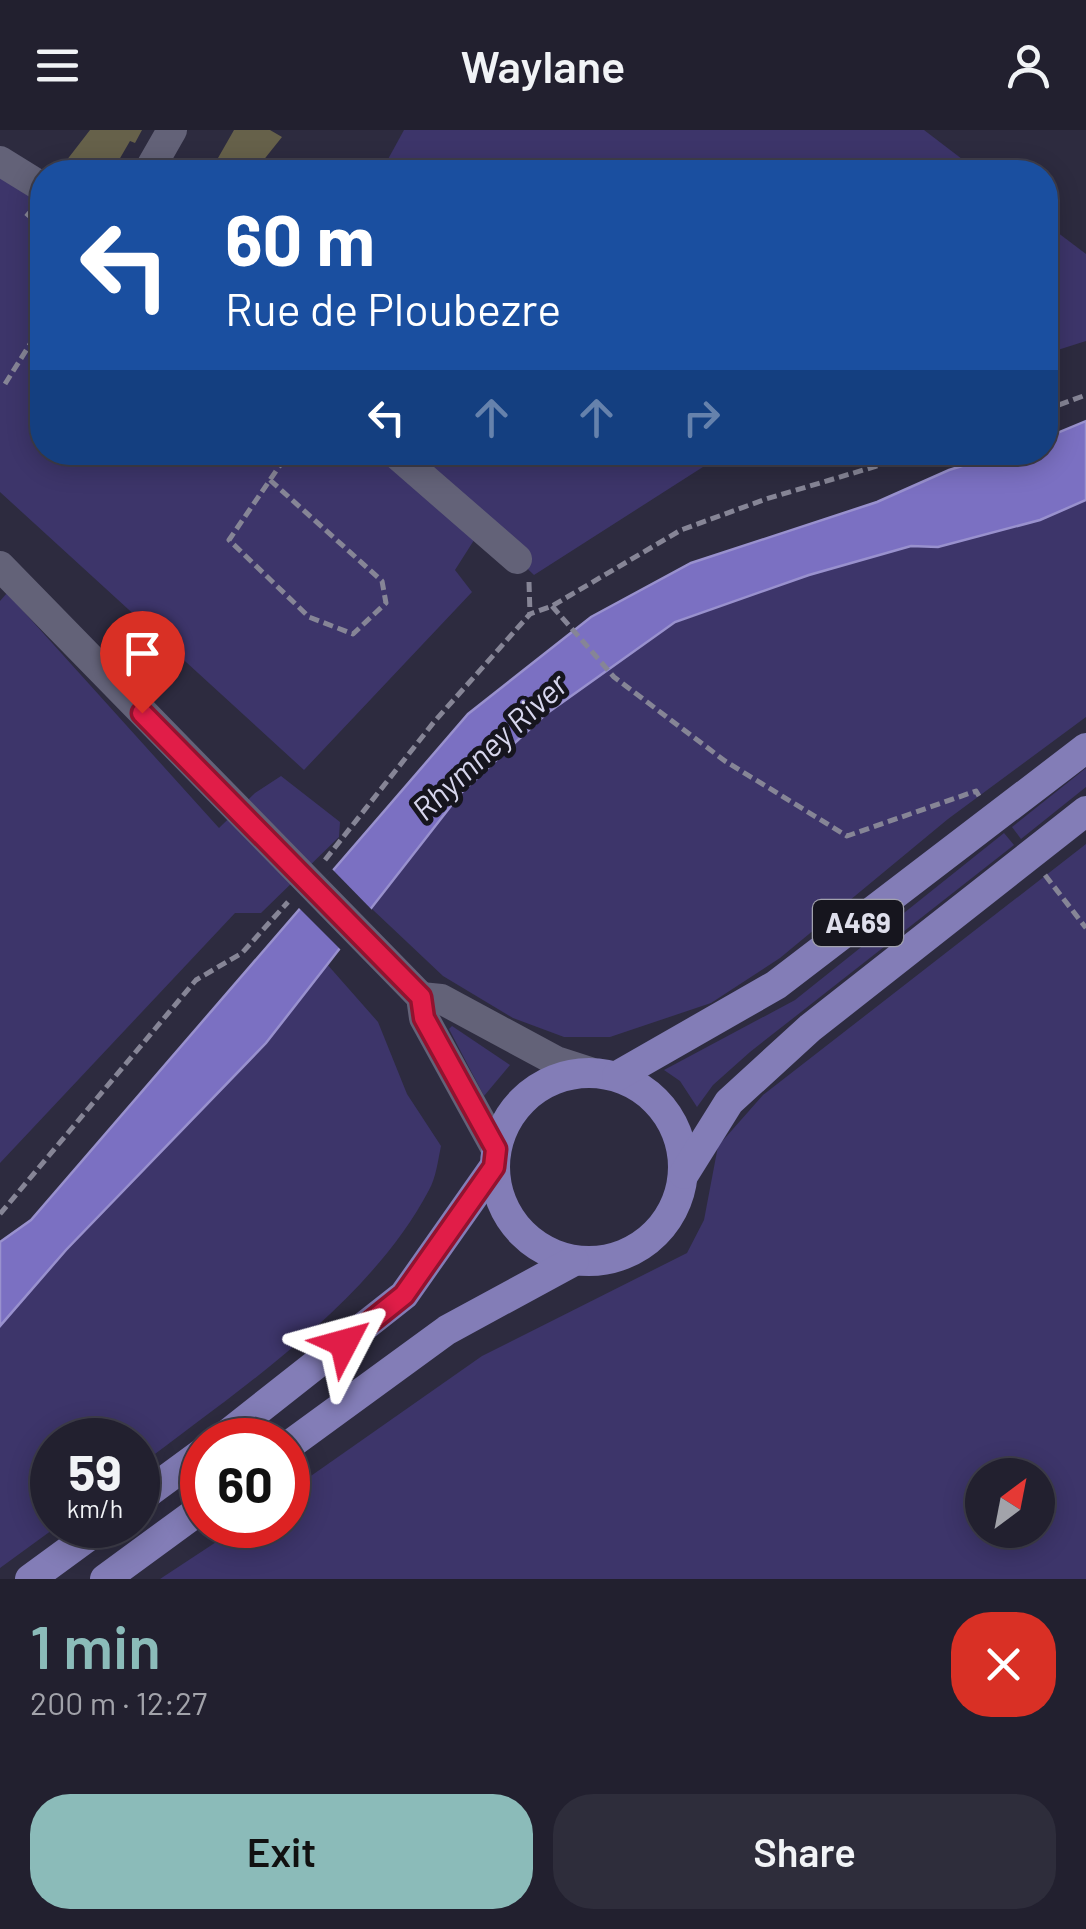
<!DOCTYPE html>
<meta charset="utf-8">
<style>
:root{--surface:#22202f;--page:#2e2d3b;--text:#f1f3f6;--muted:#a2a3aa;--line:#3f3e4b;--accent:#8bbbb9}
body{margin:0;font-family:Barlow,sans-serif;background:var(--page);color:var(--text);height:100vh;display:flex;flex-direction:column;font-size:38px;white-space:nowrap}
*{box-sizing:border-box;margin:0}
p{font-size:32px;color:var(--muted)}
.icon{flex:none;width:55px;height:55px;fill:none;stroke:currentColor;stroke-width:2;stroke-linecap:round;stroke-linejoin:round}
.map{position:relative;height:1449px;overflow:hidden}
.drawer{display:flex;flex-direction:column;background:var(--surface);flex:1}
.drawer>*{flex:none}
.guide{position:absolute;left:30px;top:30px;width:1028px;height:305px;border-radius:40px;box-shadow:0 5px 25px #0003,0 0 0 2px var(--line);background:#1a4fa0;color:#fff;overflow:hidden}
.needle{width:65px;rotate:32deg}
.fabs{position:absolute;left:965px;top:1328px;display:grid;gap:20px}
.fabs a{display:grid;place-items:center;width:90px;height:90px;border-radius:50%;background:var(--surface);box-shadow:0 5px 25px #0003,0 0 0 2px var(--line);font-size:50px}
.speed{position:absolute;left:30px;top:1288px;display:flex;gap:20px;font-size:50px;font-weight:700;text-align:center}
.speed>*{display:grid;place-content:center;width:130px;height:130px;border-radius:50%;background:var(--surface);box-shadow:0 5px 25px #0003,0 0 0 2px var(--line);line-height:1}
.speed small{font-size:25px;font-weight:400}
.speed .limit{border:15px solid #d22;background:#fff;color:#111}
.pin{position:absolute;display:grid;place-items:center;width:85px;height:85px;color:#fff;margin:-102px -42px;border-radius:50% 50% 50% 0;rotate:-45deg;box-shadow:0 0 10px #0007}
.pin .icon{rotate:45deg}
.me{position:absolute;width:110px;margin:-55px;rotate:51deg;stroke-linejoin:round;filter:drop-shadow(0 0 8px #0008)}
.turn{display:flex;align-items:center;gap:35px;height:210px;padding:0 30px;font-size:45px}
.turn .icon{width:130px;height:130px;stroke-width:2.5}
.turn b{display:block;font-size:70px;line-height:85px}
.lanes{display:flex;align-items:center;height:95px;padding:0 30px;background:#0003;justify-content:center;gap:50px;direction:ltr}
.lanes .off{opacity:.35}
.round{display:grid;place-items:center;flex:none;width:105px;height:105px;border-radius:40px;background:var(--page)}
.overview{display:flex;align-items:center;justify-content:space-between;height:170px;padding:0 30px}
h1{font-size:60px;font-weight:600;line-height:75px;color:var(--accent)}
.action{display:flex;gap:20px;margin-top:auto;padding:20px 30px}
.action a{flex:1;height:115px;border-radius:40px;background:var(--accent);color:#111;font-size:40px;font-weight:600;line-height:115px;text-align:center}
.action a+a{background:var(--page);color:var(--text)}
header{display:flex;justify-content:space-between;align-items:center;height:130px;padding:0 30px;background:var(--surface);font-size:45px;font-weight:600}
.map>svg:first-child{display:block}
.green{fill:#3d356a;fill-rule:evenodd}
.water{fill:#7b70c2;stroke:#9991ce;stroke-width:2.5}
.pier{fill:#2d2b3f}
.building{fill:#66614a}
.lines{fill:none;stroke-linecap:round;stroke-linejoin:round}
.path{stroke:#868596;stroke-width:5;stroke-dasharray:10 5;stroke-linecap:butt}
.minor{stroke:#636278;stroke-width:30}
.major{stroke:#837db7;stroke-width:30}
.route-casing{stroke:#92132f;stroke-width:25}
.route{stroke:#e11d48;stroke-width:18}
.labels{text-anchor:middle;stroke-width:10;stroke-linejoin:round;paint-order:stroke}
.shield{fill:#16151e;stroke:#a2a2ae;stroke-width:2.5}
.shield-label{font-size:28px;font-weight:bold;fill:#dedeeb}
.water-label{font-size:32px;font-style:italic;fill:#d7d6ed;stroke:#16151e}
</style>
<header><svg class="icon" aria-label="menu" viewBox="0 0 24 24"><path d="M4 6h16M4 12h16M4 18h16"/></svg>Waylane<svg class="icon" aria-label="person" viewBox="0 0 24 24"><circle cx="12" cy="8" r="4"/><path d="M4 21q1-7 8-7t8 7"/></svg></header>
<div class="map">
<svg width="1086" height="1449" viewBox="0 0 1086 1449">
<rect width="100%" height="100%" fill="#2d2b3f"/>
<!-- green -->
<g class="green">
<polygon points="404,0 924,0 979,42 381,42"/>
<polygon points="7,46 42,69 42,322 378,323 476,407 455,440 472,462 304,640 0,362 0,49"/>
<polygon points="1045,93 1086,124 1086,211 1045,224"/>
<polygon points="407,323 735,323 717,328 534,445"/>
<polygon points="1086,370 1086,587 948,689 780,828 711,873 610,907 564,907 513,888 443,846 372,779 461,663 546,584 675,493 809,445 911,416 938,417 1040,390"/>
<polygon points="7,463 219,698 255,663 281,646 340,692 339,707 261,783 235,783 0,1033 0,471"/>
<polygon points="1086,638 1086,657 1021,709 1012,697"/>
<polygon points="1004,703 1014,715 750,922 713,955 697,977 680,951 664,940 795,870"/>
<path d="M1086 714V1449H160L242 1395H288V1362L482 1226 687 1123 704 1090 718 1016 763 965ZM982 1345H1038V1400H982Z"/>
<path d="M326 833 378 892 407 964 441 1016C438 1030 436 1048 429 1060 369 1174 238 1260 138 1337V1310H52V1395H59L0 1438V1196L66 1120 266 913Z"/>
<polygon points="452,896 510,935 484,966 449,899"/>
</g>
<!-- water -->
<polygon class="water" points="1086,291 1086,370 1040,390 938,417 911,416 809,445 675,492 546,584 461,663 266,913 66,1120 0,1196 0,1112 31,1090 468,584 591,487 691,433 877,372 949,340 1004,323 1045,322 1045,308"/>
<!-- pier -->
<polygon class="pier" points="332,739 375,783 342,821 298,777"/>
<!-- building -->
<g class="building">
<polygon points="90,0 142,0 135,13 130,11 112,42 75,42 63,35"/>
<polygon points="234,0 270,0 282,7 258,37 268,42 210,42"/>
</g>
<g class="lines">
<!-- path -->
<g class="path">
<polyline points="26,83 42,97"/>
<polyline points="5,254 42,195"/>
<polyline points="1045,280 1086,265"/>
<polyline points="270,350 382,451 386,473 353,504 309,487 229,410 289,322"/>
<polyline points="529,452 530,484"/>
<polyline points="552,476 614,547 725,631 847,706 976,661 979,666"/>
<polyline points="325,730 434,592 530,484 552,476 681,400 766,369 924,322"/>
<polyline points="1045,745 1086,798"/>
<polyline points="0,1084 196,850 242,823 288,772"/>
</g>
<!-- minor -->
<g class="minor">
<polyline points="0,31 42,57"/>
<polyline points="148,42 172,0"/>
<polyline points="394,322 517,429"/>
<polyline points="0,436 421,867 424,888 496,1019"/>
<polyline points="421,867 441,869 556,931 590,942"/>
</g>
<!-- major -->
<g class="major">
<circle cx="589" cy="1037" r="94"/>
<polyline points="617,946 776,855 1086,618"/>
<polyline points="684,1044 729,972 810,898 1086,681"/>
<polyline points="220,1310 404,1165 494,1037"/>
<polyline points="288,1316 447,1200 574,1131"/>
<polyline points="138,1370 202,1323"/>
<polyline points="30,1449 104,1395"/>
<polyline points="105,1449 202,1378"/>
</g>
</g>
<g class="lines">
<defs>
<polyline id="route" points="142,583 421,867 424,888 496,1019 494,1037 404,1165 344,1213"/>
</defs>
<!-- route casing -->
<use href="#route" class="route-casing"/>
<!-- route -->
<use href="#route" class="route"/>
</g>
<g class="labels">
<!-- shield labels -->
<rect class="shield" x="813" y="770" width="90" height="46" rx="8"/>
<g class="shield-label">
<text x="858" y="803">A469</text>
</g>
<!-- water labels -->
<g class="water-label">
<text transform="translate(490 617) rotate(-43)" y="11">Rhymney River</text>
</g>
</g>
</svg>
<div class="fabs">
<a><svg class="needle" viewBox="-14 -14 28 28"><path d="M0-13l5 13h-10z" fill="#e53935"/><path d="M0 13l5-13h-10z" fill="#a2a3aa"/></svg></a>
</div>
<div class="speed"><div>59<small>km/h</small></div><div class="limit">60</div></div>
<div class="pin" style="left:142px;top:583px;background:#d93025"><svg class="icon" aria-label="arrive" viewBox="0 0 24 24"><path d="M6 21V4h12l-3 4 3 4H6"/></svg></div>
<svg class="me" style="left:344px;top:1213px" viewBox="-20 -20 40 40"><path d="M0-17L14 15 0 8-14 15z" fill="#e11d48" stroke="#fff" stroke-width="4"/></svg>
<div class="guide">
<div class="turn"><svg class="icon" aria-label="left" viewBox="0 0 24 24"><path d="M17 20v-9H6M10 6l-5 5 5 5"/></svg><div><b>60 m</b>Rue de Ploubezre</div></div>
<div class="lanes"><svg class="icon" aria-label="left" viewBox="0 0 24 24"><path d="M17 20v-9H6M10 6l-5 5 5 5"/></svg><svg class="icon off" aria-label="ahead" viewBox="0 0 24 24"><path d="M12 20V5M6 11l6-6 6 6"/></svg><svg class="icon off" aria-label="ahead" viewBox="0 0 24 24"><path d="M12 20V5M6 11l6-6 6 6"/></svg><svg class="icon off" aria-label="right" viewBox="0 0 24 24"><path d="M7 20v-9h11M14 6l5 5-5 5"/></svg></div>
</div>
</div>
<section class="drawer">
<div class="overview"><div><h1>1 min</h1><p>200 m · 12:27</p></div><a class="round" style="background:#d93025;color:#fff"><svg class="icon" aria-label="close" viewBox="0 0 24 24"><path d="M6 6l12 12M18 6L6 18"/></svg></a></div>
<div class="action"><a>Exit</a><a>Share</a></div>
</section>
